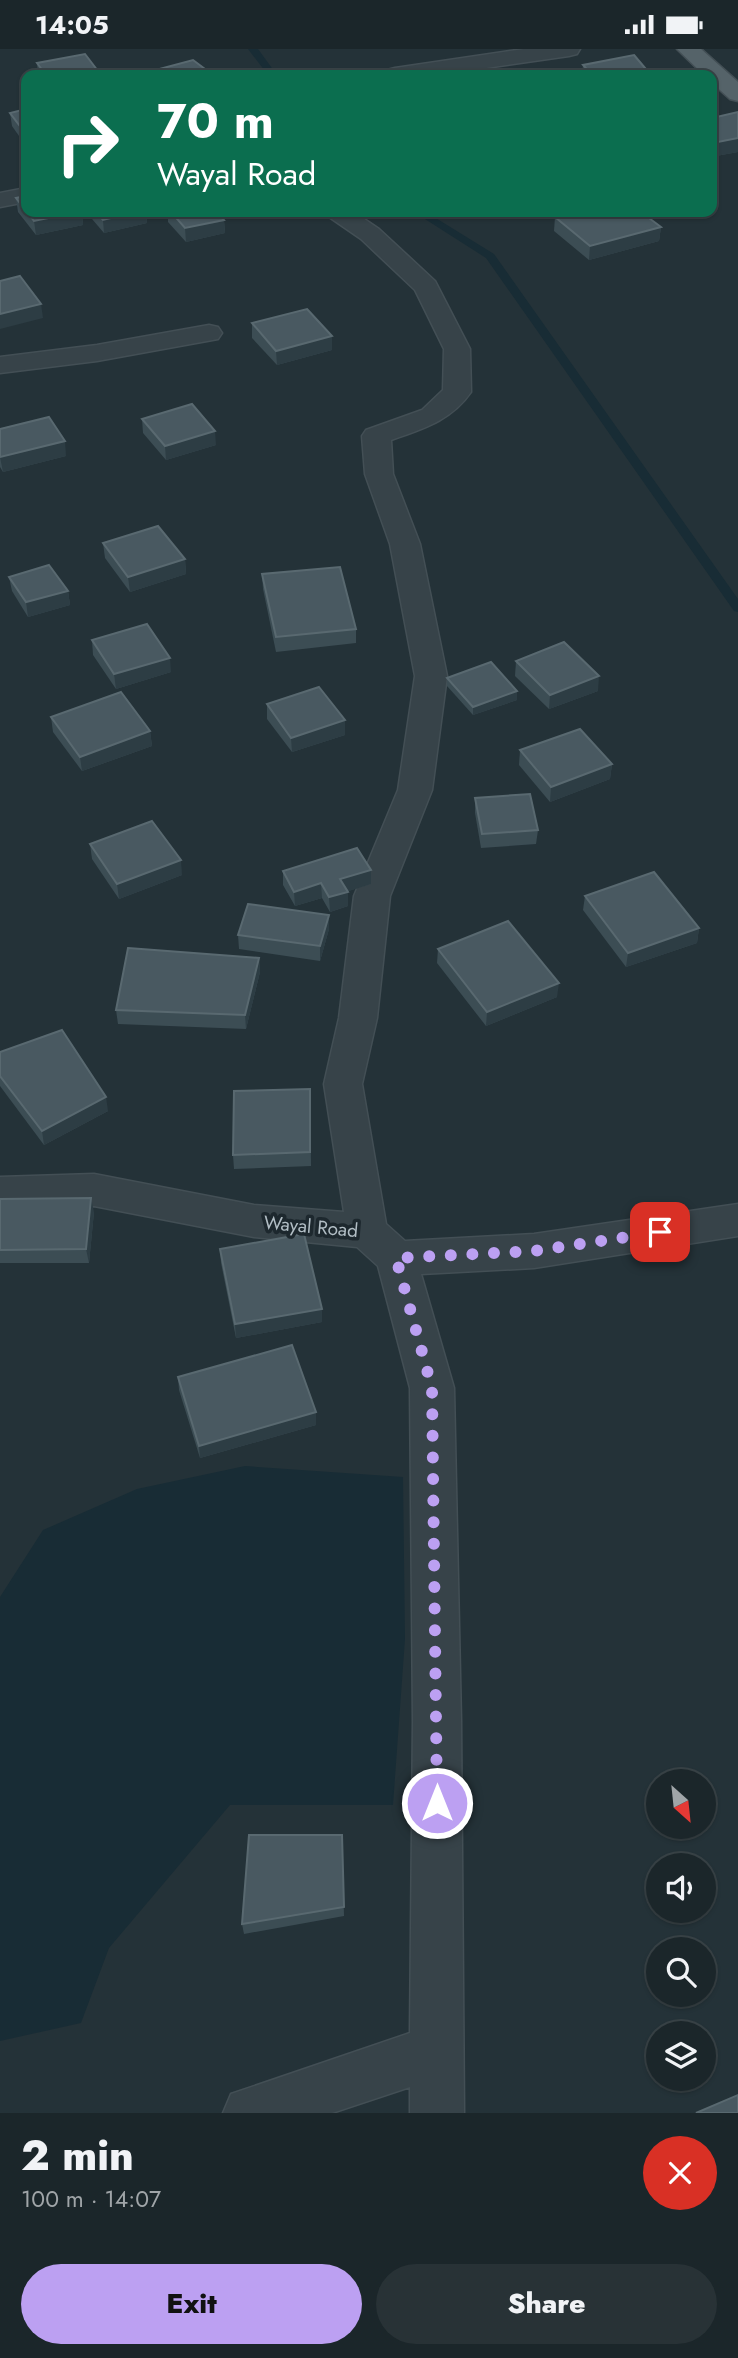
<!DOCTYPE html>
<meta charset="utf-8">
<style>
:root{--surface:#1b262a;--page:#283236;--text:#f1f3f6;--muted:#a0a5a8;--line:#394347;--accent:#bca0f2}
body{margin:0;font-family:Jost,sans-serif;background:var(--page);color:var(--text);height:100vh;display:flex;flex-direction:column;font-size:26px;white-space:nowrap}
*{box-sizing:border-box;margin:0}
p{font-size:23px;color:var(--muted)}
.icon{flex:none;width:38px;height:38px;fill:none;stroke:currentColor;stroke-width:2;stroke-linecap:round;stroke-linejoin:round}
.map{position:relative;height:2064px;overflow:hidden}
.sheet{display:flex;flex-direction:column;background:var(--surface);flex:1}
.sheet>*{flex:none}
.hud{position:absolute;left:21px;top:21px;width:696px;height:147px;border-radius:14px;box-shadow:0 2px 5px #0004,0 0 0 2px var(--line);background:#0b6e4f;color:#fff;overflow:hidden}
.needle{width:46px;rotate:153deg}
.tools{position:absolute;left:646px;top:1720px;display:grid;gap:14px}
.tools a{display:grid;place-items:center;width:70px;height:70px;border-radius:50%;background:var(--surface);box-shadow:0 2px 5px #0004,0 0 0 2px var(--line);font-size:35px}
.pin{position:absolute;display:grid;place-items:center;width:60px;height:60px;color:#fff;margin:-30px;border-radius:14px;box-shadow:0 4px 10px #0006}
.me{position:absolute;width:77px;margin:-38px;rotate:0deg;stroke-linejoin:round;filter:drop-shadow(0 0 5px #0008)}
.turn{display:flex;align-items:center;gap:24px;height:147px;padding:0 21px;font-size:32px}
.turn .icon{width:91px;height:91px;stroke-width:2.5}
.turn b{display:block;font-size:49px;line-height:60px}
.round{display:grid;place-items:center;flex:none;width:74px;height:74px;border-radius:37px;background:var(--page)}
.headline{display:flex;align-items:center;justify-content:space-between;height:119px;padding:0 21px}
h1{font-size:42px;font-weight:800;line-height:52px}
.primary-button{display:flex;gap:14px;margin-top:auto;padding:14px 21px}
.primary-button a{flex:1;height:80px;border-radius:42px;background:var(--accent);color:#111;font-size:28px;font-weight:800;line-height:80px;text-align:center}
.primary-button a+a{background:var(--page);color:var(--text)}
.status{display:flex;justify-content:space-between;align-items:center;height:49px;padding:0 35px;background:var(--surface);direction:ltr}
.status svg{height:19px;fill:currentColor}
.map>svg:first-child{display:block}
.water{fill:#182c35}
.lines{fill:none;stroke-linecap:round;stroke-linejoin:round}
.stream{fill:#182c35;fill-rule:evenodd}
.minor-casing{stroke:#434f55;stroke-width:3}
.major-casing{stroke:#434f55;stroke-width:3}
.minor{fill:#374349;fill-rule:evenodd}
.major{fill:#556369;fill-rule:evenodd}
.wall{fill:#3c4d54}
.shaded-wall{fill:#2d3d44}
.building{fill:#495961;stroke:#596970;stroke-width:2}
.route{stroke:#bca0f2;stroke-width:12;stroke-dasharray:0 21.6}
.labels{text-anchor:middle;stroke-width:7;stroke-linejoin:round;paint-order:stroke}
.street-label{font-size:19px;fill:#b2bec5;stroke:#1d282e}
</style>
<div class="status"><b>14:05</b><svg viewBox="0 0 49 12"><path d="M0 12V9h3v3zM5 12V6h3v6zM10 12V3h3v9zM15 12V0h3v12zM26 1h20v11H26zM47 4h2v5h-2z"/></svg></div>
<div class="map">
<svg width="738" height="2064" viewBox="0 0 738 2064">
<rect width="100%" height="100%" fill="#243238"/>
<!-- water -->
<polygon class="water" points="245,1417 403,1428 405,1590 393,1756 230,1756 109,1899 81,1974 0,1992 0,1548 43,1481 137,1440"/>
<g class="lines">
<!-- stream -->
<g class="stream">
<polygon points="248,0 258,0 277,26 268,26"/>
<polygon points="414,163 426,163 494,205 738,550 738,563 734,562 486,209"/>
</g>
<defs>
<g id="minor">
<polygon points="524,0 580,0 577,5 569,7 438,26 384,26 387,21 395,19"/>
<polygon points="26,139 26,153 0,158 0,144"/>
<path d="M326 163H354L379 180 435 232 470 300 471 343C451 372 422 380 391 391L393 425 420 495 447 627 432 741 390 847 377 969 362 1035 386 1175 405 1192 534 1185 738 1155V1187L534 1219 421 1225 454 1339 461 1672 464 2064H410V2038L332 2064H223L231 2045 410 1984 413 1672 410 1339 378 1217 357 1198 254 1188 94 1157 0 1160V1128L94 1125 254 1156 344 1163 324 1035 339 969 354 847 398 741 415 627 390 495 365 425 362 387 366 381 422 361 443 341 444 300 415 241 361 190 329 168Z"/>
<polygon points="209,276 218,278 222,284 218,290 97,312 0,324 0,308 97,296"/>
</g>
<polygon id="major" points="677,0 701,0 738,33 738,52 730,50 712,34 712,26 704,26"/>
</defs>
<!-- minor casing -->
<use href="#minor" class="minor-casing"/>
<!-- major casing -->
<use href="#major" class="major-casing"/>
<!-- minor -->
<use href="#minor" class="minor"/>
<!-- major -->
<use href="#major" class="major"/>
</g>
<!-- wall -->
<g class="wall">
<polygon points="37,14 101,26 38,26"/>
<polygon points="583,16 651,26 582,26"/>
<polygon points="26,60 26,97 12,77 10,64"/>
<polygon points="738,63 738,103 716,107 712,103 712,69"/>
<polygon points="16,149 26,163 82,163 83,176 36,186 18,163"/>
<polygon points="86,163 146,163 147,174 104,184"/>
<polygon points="168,163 217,163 224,171 225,184 186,193 168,173"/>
<polygon points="555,168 661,178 659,192 589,211 554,182"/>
<polygon points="252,274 332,301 277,316 252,289"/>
<polygon points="142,370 216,396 166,411 143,384"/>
<polygon points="0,380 66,407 3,423 0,418"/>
<polygon points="103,494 185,510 186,525 130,543 105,509"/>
<polygon points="262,525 356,580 356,594 276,603 263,540"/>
<polygon points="9,528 68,542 70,556 28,568 12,542"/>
<polygon points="92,591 171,623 116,640 93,606"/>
<polygon points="516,612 598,642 549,660 515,627"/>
<polygon points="447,629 517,651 473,666 447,637"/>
<polygon points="267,655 345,686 292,703 267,670"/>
<polygon points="51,668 150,682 152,697 82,722 53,683"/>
<polygon points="520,701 612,715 610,730 550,753 519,716"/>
<polygon points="475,749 538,781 536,795 481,799 475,764"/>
<polygon points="90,795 182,826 119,850 92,810"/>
<polygon points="283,822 371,835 348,842 348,857 330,863 322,849 295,857 283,836"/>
<polygon points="585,847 699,879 697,894 626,918 583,861"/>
<polygon points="329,880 320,912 239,900 238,886"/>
<polygon points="438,900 557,948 486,977 437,914"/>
<polygon points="259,909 260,923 246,980 118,975 116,961"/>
<polygon points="0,1003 108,1062 44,1096 0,1037"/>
<polygon points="310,1040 311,1117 234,1120 233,1106"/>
<polygon points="0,1150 94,1163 89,1214 0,1214"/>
<polygon points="220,1200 322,1260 322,1273 236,1289 221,1214"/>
<polygon points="178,1328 316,1376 200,1409 179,1341"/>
<polygon points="342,1786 344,1867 244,1885 242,1875"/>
</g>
<!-- shaded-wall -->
<g class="shaded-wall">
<polygon points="738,89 738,103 716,107 718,93"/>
<polygon points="78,163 82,163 83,176 36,186 34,172"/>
<polygon points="136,163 146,163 147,174 104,184 103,171"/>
<polygon points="224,171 225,184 186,193 185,179"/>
<polygon points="661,178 659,192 589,211 590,197"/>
<polygon points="41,255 43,269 0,280 0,265"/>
<polygon points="332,287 332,301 277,316 276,302"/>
<polygon points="215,382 216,396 166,411 165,397"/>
<polygon points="65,392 66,407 3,423 0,408"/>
<polygon points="185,510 186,525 130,543 128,528"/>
<polygon points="68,542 70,556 28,568 26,553"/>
<polygon points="170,609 171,623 116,640 114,625"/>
<polygon points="599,627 598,642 549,660 550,646"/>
<polygon points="517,642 517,651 473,666 473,658"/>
<polygon points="345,671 345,686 292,703 291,689"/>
<polygon points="150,682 152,697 82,722 80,708"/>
<polygon points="612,715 610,730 550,753 551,738"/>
<polygon points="181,811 182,826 119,850 117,835"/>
<polygon points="371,821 371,835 340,845 340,830"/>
<polygon points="321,834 322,849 295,857 294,843"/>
<polygon points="348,843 348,857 330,863 329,848"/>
<polygon points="329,866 329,880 320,912 320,897"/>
<polygon points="699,879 697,894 626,918 628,904"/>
<polygon points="259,909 260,923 246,980 245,966"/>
<polygon points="559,934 557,948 486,977 487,963"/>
<polygon points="106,1048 108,1062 44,1096 42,1082"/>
<polygon points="91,1149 94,1163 89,1214 86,1200"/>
<polygon points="322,1260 322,1273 236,1289 235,1275"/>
<polygon points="316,1363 316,1376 200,1409 199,1397"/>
</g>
<!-- building -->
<g class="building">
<polygon points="85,5 101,26 46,26 37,14"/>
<polygon points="634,6 651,26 592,26 583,16"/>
<polygon points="193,11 213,26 137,26"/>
<polygon points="517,20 523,26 473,26"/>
<polygon points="26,60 26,85 10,64"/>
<polygon points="738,63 738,89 718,93 712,88 712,69"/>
<polygon points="26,147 26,162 16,149"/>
<polygon points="27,163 78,163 34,172"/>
<polygon points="96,163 136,163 103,171"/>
<polygon points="171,163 217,163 224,171 185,179"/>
<polygon points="578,163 641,163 661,178 590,197 555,168"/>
<polygon points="20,227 41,255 0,265 0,232"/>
<polygon points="307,260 332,287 276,302 252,274"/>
<polygon points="192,355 215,382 165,397 142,370"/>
<polygon points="49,368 65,392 0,408 0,380"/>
<polygon points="158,477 185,510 128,528 103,494"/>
<polygon points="49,516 68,542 26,553 9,528"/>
<polygon points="340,518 356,580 276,588 262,525"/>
<polygon points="147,575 170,609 114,625 92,591"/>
<polygon points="564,593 599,627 550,646 516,612"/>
<polygon points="491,613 517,642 473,658 447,629"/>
<polygon points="319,638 345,671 291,689 267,655"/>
<polygon points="121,643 150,682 80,708 51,668"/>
<polygon points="580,680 612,715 551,738 520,701"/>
<polygon points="530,745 538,781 482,785 475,749"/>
<polygon points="152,772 181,811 117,835 90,795"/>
<polygon points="357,799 371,821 340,830 348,843 329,848 321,834 294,843 283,822"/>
<polygon points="654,823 699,879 628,904 585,847"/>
<polygon points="248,855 329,866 320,897 238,886"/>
<polygon points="508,872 559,934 487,963 438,900"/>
<polygon points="128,899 259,909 245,966 116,961"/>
<polygon points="62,981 106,1048 42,1082 0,1027 0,1003"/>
<polygon points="310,1040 310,1103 233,1106 234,1042"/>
<polygon points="91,1149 86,1200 0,1201 0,1150"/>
<polygon points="304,1185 322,1260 235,1275 220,1200"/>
<polygon points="292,1296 316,1363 199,1397 178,1328"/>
<polygon points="249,1786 342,1786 344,1858 242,1875"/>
<polygon points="738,2046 738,2064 696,2064"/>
</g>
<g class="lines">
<!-- route -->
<polyline class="route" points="437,1754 432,1339 396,1209 534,1202 660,1183"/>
</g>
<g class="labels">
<!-- street labels -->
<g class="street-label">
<text transform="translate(311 1177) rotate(5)" y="7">Wayal Road</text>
</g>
</g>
</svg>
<div class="tools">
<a><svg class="needle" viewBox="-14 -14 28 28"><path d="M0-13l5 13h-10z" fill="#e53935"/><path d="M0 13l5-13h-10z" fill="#a0a5a8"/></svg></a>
<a><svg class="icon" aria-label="sound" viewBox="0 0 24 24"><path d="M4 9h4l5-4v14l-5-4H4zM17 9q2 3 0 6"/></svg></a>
<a><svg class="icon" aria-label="search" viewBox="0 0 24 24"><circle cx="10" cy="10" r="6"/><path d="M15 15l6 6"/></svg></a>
<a><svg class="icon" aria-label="layers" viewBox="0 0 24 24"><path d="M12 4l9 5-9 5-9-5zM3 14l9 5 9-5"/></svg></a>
</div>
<div class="pin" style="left:660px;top:1183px;background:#d93025"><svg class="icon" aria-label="arrive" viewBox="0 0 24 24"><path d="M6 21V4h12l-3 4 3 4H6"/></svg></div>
<svg class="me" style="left:437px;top:1754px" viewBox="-20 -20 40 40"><circle r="17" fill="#bca0f2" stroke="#fff" stroke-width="3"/><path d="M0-11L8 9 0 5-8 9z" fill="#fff"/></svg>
<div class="hud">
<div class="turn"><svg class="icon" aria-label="right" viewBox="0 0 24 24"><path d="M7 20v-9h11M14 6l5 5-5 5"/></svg><div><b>70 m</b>Wayal Road</div></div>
</div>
</div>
<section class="sheet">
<div class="headline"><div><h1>2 min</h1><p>100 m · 14:07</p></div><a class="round" style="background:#d93025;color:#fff"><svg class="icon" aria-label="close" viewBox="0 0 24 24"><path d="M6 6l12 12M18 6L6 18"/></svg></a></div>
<div class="primary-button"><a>Exit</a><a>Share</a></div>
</section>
